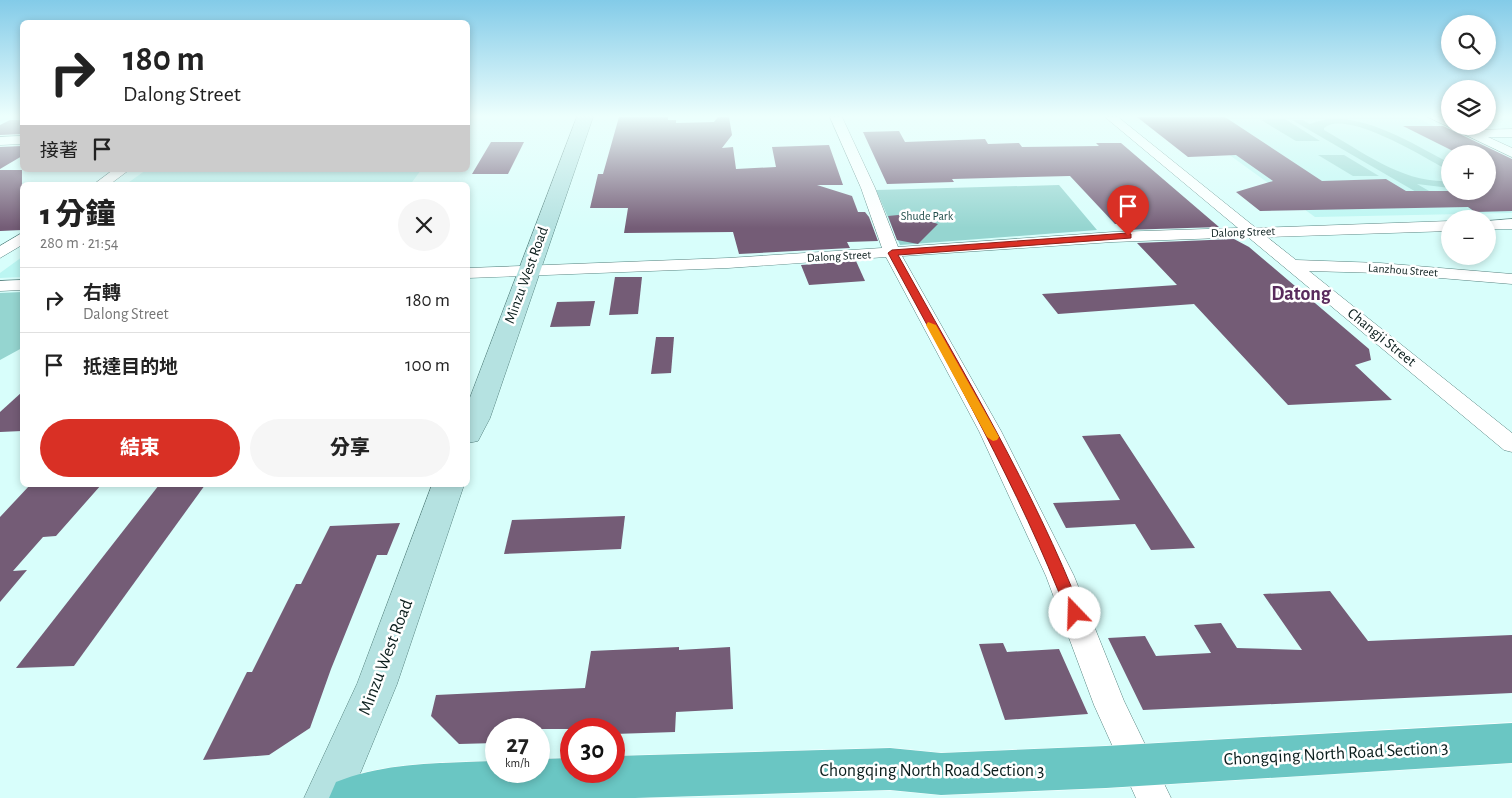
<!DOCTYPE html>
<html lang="zh-TW">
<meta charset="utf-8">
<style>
:root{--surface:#fff;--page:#f6f6f6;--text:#222;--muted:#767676;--line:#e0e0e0;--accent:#d93025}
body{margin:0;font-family:"Alegreya Sans","Noto Sans TC",sans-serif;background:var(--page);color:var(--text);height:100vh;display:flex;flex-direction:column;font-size:19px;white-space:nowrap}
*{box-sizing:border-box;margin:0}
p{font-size:16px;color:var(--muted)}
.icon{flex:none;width:28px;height:28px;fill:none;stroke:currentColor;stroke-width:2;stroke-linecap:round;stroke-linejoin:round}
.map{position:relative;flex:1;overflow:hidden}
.details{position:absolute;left:20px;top:182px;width:450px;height:305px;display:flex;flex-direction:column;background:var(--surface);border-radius:8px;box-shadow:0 2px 8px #0003}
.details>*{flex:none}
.top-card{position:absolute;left:20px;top:20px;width:450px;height:152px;border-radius:8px;box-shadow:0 2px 8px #0003;background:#fff;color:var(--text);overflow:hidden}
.controls{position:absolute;left:1441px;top:15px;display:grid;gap:10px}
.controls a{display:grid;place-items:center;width:55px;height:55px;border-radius:50%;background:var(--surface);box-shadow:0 2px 8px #0003;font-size:25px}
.speed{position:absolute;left:485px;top:718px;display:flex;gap:10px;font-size:25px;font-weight:700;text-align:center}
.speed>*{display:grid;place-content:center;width:65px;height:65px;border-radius:50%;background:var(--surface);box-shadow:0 2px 8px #0003;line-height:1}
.speed small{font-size:12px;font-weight:400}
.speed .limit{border:8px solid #d22;background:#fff;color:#111}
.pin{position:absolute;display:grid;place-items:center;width:42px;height:42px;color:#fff;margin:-51px -21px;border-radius:50% 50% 50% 0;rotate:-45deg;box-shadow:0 0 5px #0007}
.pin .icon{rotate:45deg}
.me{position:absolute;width:55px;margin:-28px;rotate:339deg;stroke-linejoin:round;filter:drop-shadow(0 0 4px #0008)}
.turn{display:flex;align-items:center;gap:18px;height:105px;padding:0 20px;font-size:22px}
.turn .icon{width:65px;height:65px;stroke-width:2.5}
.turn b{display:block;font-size:35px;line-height:42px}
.then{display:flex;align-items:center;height:48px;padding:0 20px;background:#0003;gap:10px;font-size:19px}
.round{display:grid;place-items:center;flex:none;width:52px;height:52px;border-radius:26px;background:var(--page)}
.headline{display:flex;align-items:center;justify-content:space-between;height:85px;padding:0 20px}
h1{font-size:30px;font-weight:800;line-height:38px}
.button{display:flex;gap:10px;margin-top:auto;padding:10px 20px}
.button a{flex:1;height:58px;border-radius:30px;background:var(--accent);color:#fff;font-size:20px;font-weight:800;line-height:58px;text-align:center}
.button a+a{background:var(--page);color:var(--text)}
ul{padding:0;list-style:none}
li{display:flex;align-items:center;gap:15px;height:65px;padding:0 20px;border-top:1px solid var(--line)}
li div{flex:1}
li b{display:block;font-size:19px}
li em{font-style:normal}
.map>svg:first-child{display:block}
.built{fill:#bbf6f2;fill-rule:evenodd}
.green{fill:#95d5d0}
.building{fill:#745c76}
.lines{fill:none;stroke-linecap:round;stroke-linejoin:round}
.street-casing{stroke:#578481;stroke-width:1}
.secondary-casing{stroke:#578481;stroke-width:1}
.primary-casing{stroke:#fff;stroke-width:1}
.street{fill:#fff;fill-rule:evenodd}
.secondary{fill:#b5e2e1;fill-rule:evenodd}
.primary{fill:#6ac6c3;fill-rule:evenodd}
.route{fill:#d93025;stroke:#8d1f18}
.slow{fill:#f59e0b}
.labels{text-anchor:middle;stroke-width:5;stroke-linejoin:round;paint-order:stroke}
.far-park-label{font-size:12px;fill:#1f4c49;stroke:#fff}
.far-street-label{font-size:12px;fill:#0a1d1c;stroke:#fff}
.street-label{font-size:15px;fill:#0a1d1c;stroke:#fff}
.near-street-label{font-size:18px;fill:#0a1d1c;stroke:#fff}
.district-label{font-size:20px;font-weight:bold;fill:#592b5d;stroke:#fff}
</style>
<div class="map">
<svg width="1512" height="798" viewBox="0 0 1512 798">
<rect width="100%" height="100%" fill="#d8fefb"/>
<!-- built -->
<g class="built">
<path d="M1177 117H1415L1512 163V213L1315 217ZM1450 154H1488V191H1450Z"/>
<polygon points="146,170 421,170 410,185 125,185"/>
<polygon points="22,257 22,277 0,278 0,273"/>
</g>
<!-- green -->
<g class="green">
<polygon points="1285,119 1320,141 1296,141 1261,120"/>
<path d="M1292 120H1303L1310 124C1355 105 1412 144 1450 163V171C1426 159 1347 108 1324 128V130C1363 152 1404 184 1450 181V188L1417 184 1443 199 1430 200Z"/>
<polygon points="1318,155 1344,155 1379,176 1353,176"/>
<polygon points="1059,185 1097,230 900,245 876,190"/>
<polygon points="22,292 22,348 0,360 0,293"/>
</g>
<!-- building -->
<g class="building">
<polygon points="619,117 668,117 668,120 676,120 676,123 714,122 718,117 729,117 732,135 722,148 733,147 736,169 776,167 772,147 829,145 843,185 817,185 852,196 858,212 865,212 869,217 878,241 847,242 850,248 739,254 733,232 624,233 628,208 590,208 598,174 603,174"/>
<polygon points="1137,117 1225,117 1322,181 1386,179 1406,191 1488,191 1488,154 1459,154 1403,126 1443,126 1512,159 1512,211 1475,212 1468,207 1260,211 1236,192 1273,181 1236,155 1188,157"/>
<polygon points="10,120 22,120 22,134 0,135 0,125"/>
<polygon points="899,131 905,142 985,139 988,144 1019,143 1022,147 1099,146 1096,143 1121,143 1219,227 1124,230 1119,224 1115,224 1070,176 952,179 954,182 887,184 863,132"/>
<polygon points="491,142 524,142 508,174 472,174"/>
<polygon points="22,146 22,156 0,169 0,147"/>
<polygon points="0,170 22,170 22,230 0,231"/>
<polygon points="908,214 938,224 918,244 897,240 888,216"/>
<polygon points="1234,239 1249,247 1369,349 1371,360 1355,365 1392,400 1288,405 1194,304 1058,314 1042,294 1177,285 1137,243"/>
<polygon points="856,261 865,281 809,285 801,265"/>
<polygon points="615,277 642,277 638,314 609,315"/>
<polygon points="595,301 590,326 550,327 557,302"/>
<polygon points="656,337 674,337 671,373 651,374"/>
<polygon points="22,392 22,431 0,432 0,412"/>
<polygon points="1120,434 1174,516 1195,548 1151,550 1135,524 1066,528 1053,503 1120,500 1082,436"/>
<polygon points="30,485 101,485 56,536 43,537 13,571 27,570 0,602 0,517"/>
<polygon points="159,485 205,485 74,666 16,668"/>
<polygon points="625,516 621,549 504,554 512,520"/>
<polygon points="400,523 387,555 377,555 331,669 310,728 269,755 203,760 247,672 252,672 296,584 301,584 330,526"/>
<polygon points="1330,591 1368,641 1512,635 1512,693 1143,710 1108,638 1145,636 1156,656 1211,653 1194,625 1221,623 1237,648 1302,650 1263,594"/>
<polygon points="1003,643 1007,652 1059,649 1088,714 1005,720 979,644"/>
<polygon points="679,647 679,650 730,647 733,709 676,712 675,732 614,734 614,729 496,729 496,743 459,744 431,716 436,695 585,688 591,651"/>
</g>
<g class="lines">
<defs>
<g id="street">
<polygon points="830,117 842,117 875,188 898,247 1113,232 1238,228 1105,117 1118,117 1256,228 1450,221 1450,231 1267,237 1296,260 1380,263 1512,274 1512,284 1380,273 1309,271 1512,433 1512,452 1504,450 1248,237 1113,242 902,256 1001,431 1074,576 1124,701 1171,798 1136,798 1094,705 1046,576 979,431 886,257 728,268 468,278 468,268 728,258 882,248 861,188"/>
<polygon points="1428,117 1443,117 1450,120 1450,126 1464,126 1473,130 1512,129 1512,137 1488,137 1512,148 1512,157"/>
<polygon points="22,136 22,144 0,145 0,137"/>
<polygon points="113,170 129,170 109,185 93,185"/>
<polygon points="1512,219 1512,229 1488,229 1488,221"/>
<polygon points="22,233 22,245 0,258 0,246"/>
<polygon points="22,280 22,290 0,291 0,281"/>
</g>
<g id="secondary">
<polygon points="577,117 593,117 490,418 478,441 468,443 468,403"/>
<polygon points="432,485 464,485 397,684 350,798 304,798 357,684"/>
</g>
<path id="primary" d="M1512 723V763L1106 788 941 795 890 790 635 798H329L336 782C386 762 443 763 496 761V771H539V759L571 758V771H614V756L890 748 941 753 1106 746Z"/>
</defs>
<!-- street casing -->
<use href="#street" class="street-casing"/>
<!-- secondary casing -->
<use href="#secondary" class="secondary-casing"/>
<!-- primary casing -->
<use href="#primary" class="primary-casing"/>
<!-- street -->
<use href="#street" class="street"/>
<!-- secondary -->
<use href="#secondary" class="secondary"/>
<!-- primary -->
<use href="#primary" class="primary"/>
</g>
<!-- sky -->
<linearGradient id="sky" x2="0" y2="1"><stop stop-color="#83cbe8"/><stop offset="0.51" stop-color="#edfffd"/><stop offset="1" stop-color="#edfffd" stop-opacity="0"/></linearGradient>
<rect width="1512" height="228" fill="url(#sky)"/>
<!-- route -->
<path class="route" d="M1128 233 1131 234V238L898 255C963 372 1033 488 1082 613L1080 617 1075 619 1069 617 1067 613C1019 488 951 370 888 253L892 250Z"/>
<!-- slow -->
<polygon class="slow" points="928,322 936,325 999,437 997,440 993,441 987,437 926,325"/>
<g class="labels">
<!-- far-park labels -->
<g class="far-park-label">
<text x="927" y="220">Shude Park</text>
</g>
<!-- far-street labels -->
<g class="far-street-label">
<text transform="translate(1243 232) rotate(-2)" y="4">Dalong Street</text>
<text transform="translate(839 256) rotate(-3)" y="4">Dalong Street</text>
<text transform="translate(1403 270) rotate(4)" y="4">Lanzhou Street</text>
</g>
<!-- street labels -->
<g class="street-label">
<text transform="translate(526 275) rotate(-70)" y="5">Minzu West Road</text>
<text transform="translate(1382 337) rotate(39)" y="5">Changji Street</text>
</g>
<!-- near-street labels -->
<g class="near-street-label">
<text transform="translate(385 657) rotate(-69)" y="6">Minzu West Road</text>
<text transform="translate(1336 753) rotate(-3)" y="6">Chongqing North Road Section 3</text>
<text x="932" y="776">Chongqing North Road Section 3</text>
</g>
<!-- district labels -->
<g class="district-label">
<text x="1301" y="300">Datong</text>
</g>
</g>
</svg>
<div class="controls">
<a><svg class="icon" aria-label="search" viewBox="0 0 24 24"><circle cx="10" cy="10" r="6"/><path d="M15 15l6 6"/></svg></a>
<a><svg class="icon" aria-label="layers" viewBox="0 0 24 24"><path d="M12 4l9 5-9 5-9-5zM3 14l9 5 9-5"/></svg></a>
<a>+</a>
<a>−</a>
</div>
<div class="speed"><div>27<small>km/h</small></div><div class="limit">30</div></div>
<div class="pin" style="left:1128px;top:236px;background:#d93025"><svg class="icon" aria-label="arrive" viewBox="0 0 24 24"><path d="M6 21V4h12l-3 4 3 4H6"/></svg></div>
<svg class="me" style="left:1075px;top:613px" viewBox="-20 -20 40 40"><circle r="19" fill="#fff"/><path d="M0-13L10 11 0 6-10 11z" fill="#d93025"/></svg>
<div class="top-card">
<div class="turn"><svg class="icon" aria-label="right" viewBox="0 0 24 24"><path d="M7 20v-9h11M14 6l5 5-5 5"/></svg><div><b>180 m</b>Dalong Street</div></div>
<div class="then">接著<svg class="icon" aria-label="arrive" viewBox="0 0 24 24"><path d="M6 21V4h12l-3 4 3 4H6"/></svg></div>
</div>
<section class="details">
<div class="headline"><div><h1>1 分鐘</h1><p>280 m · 21:54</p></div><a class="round"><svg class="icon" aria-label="close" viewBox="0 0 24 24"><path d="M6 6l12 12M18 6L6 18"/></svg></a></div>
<ul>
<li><svg class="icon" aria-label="right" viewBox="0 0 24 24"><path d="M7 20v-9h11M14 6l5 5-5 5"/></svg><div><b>右轉</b><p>Dalong Street</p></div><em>180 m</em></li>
<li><svg class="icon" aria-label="arrive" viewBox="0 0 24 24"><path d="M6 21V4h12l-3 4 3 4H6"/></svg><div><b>抵達目的地</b></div><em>100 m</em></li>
</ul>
<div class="button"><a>結束</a><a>分享</a></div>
</section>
</div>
